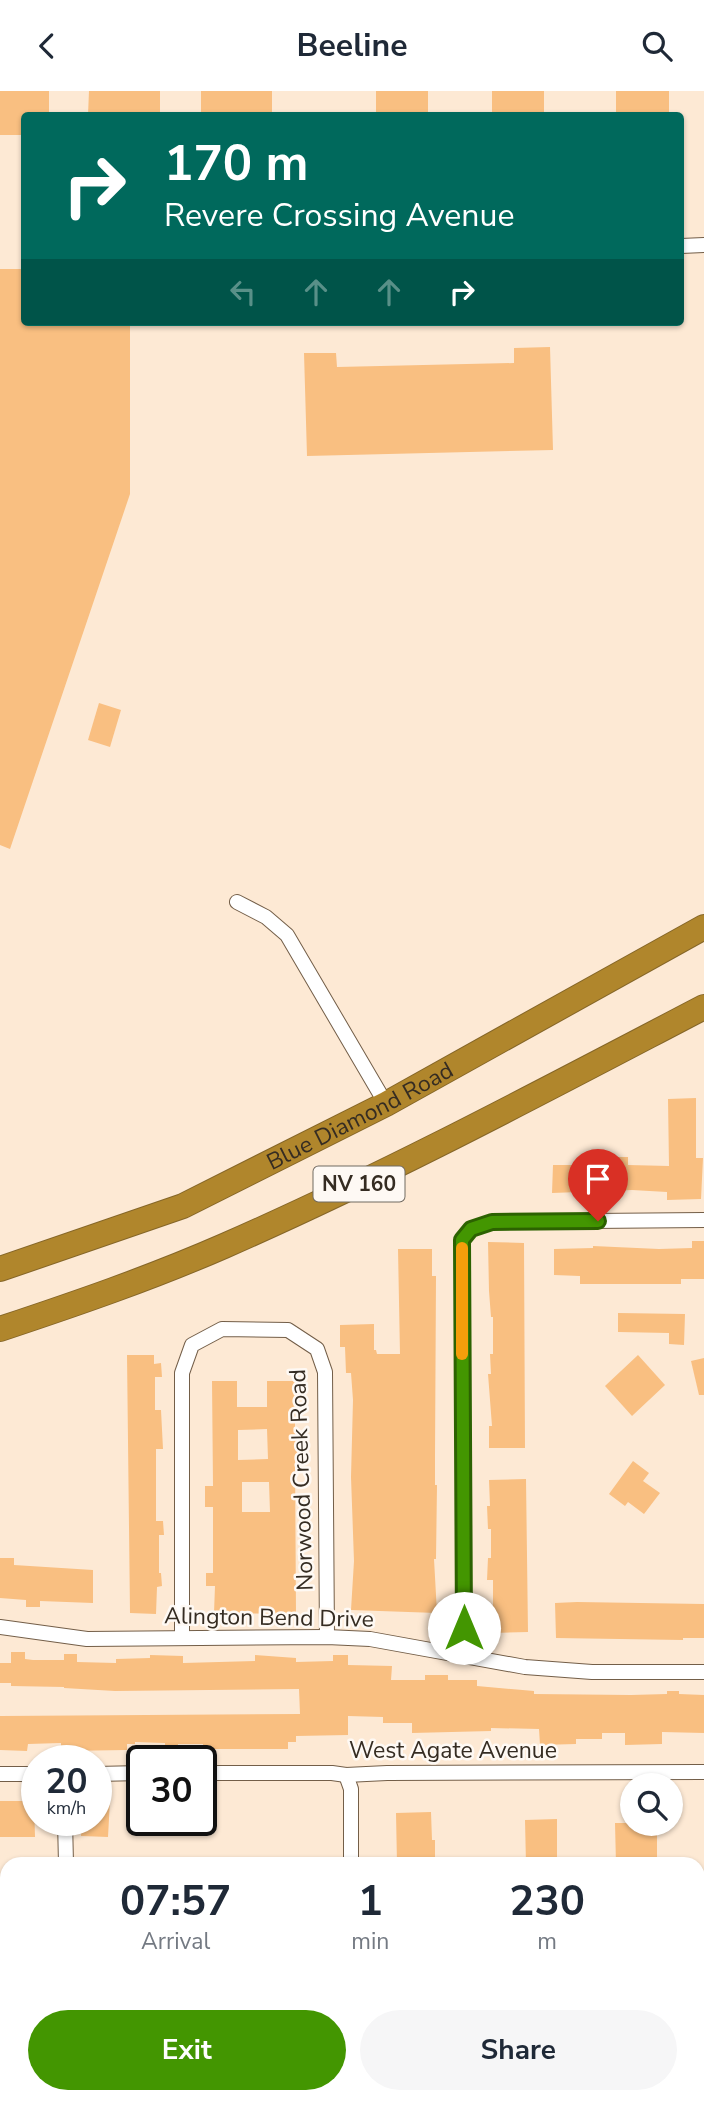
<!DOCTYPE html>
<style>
:root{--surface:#fff;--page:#f6f6f7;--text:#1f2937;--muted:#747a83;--accent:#439601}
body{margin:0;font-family:"Nunito Sans",sans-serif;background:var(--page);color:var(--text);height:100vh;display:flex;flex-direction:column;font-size:26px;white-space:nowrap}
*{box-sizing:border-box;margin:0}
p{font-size:23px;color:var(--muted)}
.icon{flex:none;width:38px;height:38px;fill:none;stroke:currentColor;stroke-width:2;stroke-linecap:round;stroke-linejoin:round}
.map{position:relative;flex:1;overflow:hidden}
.panel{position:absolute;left:0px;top:1766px;width:705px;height:247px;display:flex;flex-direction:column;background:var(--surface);border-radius:21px 21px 0 0;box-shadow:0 2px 5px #0004}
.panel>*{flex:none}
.guide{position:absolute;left:21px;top:21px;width:663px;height:214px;border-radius:7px;box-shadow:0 2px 5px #0004;background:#00695c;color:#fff;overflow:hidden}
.controls{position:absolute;left:620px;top:1682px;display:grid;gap:14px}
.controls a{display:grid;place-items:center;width:63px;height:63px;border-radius:50%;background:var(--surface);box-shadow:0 2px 5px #0004;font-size:35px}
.speed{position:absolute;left:21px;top:1654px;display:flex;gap:14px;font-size:35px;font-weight:700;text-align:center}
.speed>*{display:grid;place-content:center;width:91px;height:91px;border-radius:50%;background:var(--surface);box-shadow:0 2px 5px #0004;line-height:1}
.speed small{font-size:18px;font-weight:400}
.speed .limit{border:4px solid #111;border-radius:10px;background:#fff;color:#111}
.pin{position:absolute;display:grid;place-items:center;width:60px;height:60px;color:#fff;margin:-72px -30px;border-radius:50% 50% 50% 0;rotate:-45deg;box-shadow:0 0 7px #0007}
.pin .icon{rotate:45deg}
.me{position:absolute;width:77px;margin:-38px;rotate:0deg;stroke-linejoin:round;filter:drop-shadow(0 0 5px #0008)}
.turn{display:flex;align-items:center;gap:24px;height:147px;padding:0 28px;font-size:32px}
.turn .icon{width:91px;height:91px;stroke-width:2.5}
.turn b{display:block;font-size:49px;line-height:60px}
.lanes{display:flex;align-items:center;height:66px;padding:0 28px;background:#0003;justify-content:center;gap:35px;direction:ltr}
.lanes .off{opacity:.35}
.eta{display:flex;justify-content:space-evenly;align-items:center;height:119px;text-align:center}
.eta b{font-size:42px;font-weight:700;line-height:49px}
.button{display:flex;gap:14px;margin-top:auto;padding:14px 28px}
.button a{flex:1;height:80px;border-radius:42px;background:var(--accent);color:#fff;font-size:28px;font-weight:700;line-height:80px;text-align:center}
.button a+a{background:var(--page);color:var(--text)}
header{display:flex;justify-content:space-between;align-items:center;height:91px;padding:0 28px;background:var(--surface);font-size:32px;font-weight:700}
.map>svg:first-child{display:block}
.building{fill:#f9bf81;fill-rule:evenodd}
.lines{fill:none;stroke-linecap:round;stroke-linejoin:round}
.street-casing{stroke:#735e48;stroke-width:16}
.highway-casing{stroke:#856628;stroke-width:26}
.street{stroke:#fff;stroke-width:14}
.highway{stroke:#b0862c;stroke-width:24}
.route-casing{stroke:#2c6201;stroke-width:18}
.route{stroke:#439601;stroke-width:12}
.slow{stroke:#f59e0b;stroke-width:12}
.labels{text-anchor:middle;stroke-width:5;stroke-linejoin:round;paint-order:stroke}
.shield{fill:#fef9f4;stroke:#716a61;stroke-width:2}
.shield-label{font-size:21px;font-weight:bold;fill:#352c22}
.street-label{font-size:23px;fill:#352c22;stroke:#fef9f4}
</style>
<header><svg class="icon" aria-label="back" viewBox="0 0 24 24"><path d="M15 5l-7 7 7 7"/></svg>Beeline<svg class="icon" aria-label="search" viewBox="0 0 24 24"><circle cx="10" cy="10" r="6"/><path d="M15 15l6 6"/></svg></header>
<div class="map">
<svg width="704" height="2011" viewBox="0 0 704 2011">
<rect width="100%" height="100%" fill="#fde9d4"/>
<!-- building -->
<g class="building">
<polygon points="0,0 49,0 49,24 24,24 24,44 0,44"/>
<polygon points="89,0 160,0 160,24 88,24"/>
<rect x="201" y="0" width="71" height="24"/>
<rect x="376" y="0" width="52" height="24"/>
<rect x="492" y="0" width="52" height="24"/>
<rect x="616" y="0" width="53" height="24"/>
<polygon points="0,178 24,178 24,231 130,231 130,403 10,758 0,754"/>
<polygon points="550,256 553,359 307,365 304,262 336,262 337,276 514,272 514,257"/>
<polygon points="99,612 121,619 110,656 88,649"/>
<polygon points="696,1007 696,1067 703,1067 701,1108 667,1109 667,1101 632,1099 552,1102 553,1074 605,1074 605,1066 628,1066 628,1074 669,1075 668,1008"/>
<polygon points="692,1150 704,1150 704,1188 681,1188 681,1193 580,1193 580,1185 554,1184 554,1158 593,1157 593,1155 659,1158 692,1157"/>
<polygon points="488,1151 524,1152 525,1357 489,1357 489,1335 492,1335 488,1283 491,1283 490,1263 493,1263 493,1226 491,1226 489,1200"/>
<polygon points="398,1158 432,1158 432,1185 436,1185 435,1364 435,1394 437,1394 436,1468 434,1468 437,1522 351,1519 354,1470 351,1386 353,1309 351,1282 346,1282 345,1256 340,1256 340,1234 374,1233 374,1259 376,1259 377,1263 400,1263"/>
<polygon points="618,1222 685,1223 684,1254 669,1253 669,1242 618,1241"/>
<polygon points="127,1264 154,1264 154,1273 161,1272 162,1286 155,1286 155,1319 161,1319 163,1358 156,1358 156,1430 163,1430 164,1444 159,1444 159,1482 161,1482 162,1495 157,1496 156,1523 130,1522"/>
<polygon points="638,1264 665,1294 632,1325 605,1295"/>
<polygon points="704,1267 704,1304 699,1304 691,1270"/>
<path d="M212 1290H237V1316H267V1290H300V1304H295V1343H299V1364H295L296 1523 214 1522 215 1495H206V1482H213V1416H205V1395H213ZM267 1338 268 1368 238 1369V1339ZM242 1391H269L270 1421H242Z"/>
<polygon points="633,1370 649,1382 643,1390 660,1402 644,1423 628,1411 625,1415 609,1403"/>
<polygon points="526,1388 528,1541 493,1542 493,1489 487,1489 488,1467 491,1467 491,1438 488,1438 487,1415 490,1415 489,1389"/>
<polygon points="0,1467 14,1467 14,1474 93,1479 93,1512 40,1510 40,1516 26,1516 26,1509 0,1507"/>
<polygon points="577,1511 704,1513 704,1547 683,1547 683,1549 556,1547 555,1512"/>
<polygon points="11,1561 25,1561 25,1568 33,1569 64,1569 64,1563 77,1563 77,1571 116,1572 116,1568 150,1567 150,1564 183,1565 183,1572 255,1570 255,1564 296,1567 296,1571 333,1570 333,1564 348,1564 348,1574 392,1575 391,1589 425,1589 425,1584 448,1584 448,1589 477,1589 477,1595 534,1600 534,1603 631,1604 667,1603 667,1600 679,1600 679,1603 704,1604 704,1642 662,1641 662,1653 625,1654 625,1642 602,1642 602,1648 576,1648 576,1653 540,1654 539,1638 491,1637 491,1640 412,1642 412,1632 383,1632 383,1626 348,1625 348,1644 296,1645 296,1651 288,1651 288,1658 203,1658 203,1653 178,1653 178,1659 165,1659 165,1652 135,1651 135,1653 127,1653 127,1659 61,1660 61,1652 28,1653 27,1660 0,1659 0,1625 300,1623 299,1598 115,1600 64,1597 64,1596 11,1595 11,1592 0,1592 0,1572 11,1572"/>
<polygon points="96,1709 110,1709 108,1746 81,1745 82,1729 96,1729"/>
<polygon points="0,1710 34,1710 35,1746 0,1746"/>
<polygon points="431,1721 432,1749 435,1749 435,1773 397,1773 396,1722"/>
<polygon points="557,1728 557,1773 526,1773 525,1729"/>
<polygon points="615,1732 657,1732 657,1773 616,1773"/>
</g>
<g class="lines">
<defs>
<g id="street">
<polyline points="681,155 704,154"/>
<polyline points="237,811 266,826 287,844 386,1013"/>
<polyline points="0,1536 87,1548 327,1546 370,1548 525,1576 592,1581 704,1581"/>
<polyline points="182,1547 182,1282 192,1254 222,1238 288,1239 317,1258 325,1281 327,1546"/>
<polyline points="464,1564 462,1149 471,1138 492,1131 704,1129"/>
<polyline points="201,1682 332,1682 346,1684 387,1682 704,1681"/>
<polyline points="0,1683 37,1683"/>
<polyline points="96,1683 142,1682"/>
<polyline points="346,1684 351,1698 351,1773"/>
<polyline points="65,1729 66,1773"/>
<polyline points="0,1839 7,1839"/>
<polyline points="698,2004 704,2004"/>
<polyline points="480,2006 480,2011"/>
<polyline points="223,2011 223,2006"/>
<polyline points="350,2011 350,2006"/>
</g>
<g id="highway">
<path id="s1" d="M0 1178 183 1115 386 1013 704 836"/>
<path d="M0 1238C75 1213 151 1187 224 1155 388 1083 545 999 704 916"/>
</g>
</defs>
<!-- street casing -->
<use href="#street" class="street-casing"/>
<!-- highway casing -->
<use href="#highway" class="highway-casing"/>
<!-- street -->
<use href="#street" class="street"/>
<!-- highway -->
<use href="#highway" class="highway"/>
</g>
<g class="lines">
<defs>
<polyline id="route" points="464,1537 462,1149 471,1138 492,1131 598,1130"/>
</defs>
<!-- route casing -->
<use href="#route" class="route-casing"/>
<!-- route -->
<use href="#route" class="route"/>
<!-- slow -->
<polyline class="slow" points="462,1157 462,1263"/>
</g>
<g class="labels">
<!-- shield labels -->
<rect class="shield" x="313.5" y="1075.5" width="91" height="35" rx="5"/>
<g class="shield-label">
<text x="359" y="1100">NV 160</text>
</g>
<!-- street labels -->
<g class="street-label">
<text dy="8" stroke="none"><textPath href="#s1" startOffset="392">Blue Diamond Road</textPath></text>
<text transform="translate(301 1389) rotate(-92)" y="8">Norwood Creek Road</text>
<text transform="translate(269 1526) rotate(1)" y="8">Alington Bend Drive</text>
<text x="453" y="1667">West Agate Avenue</text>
</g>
</g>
</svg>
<div class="controls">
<a><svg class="icon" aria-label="search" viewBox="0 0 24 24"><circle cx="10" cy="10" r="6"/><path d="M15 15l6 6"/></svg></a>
</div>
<div class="speed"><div>20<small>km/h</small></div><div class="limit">30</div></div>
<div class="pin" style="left:598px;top:1130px;background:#d93025"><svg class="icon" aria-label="arrive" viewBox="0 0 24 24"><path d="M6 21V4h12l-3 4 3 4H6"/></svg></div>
<svg class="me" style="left:464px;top:1537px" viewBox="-20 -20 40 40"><circle r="19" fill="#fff"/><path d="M0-13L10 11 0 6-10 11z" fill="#439601"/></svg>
<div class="guide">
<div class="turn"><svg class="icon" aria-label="right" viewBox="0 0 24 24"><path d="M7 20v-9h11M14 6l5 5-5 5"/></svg><div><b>170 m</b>Revere Crossing Avenue</div></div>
<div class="lanes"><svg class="icon off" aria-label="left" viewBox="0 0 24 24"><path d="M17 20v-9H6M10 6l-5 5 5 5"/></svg><svg class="icon off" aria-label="ahead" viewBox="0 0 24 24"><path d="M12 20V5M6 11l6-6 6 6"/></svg><svg class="icon off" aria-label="ahead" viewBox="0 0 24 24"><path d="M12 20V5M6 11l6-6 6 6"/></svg><svg class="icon" aria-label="right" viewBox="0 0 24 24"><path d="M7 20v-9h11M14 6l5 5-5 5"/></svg></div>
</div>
<section class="panel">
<div class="eta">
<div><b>07:57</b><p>Arrival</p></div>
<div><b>1</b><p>min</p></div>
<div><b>230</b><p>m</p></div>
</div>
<div class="button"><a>Exit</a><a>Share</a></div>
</section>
</div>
